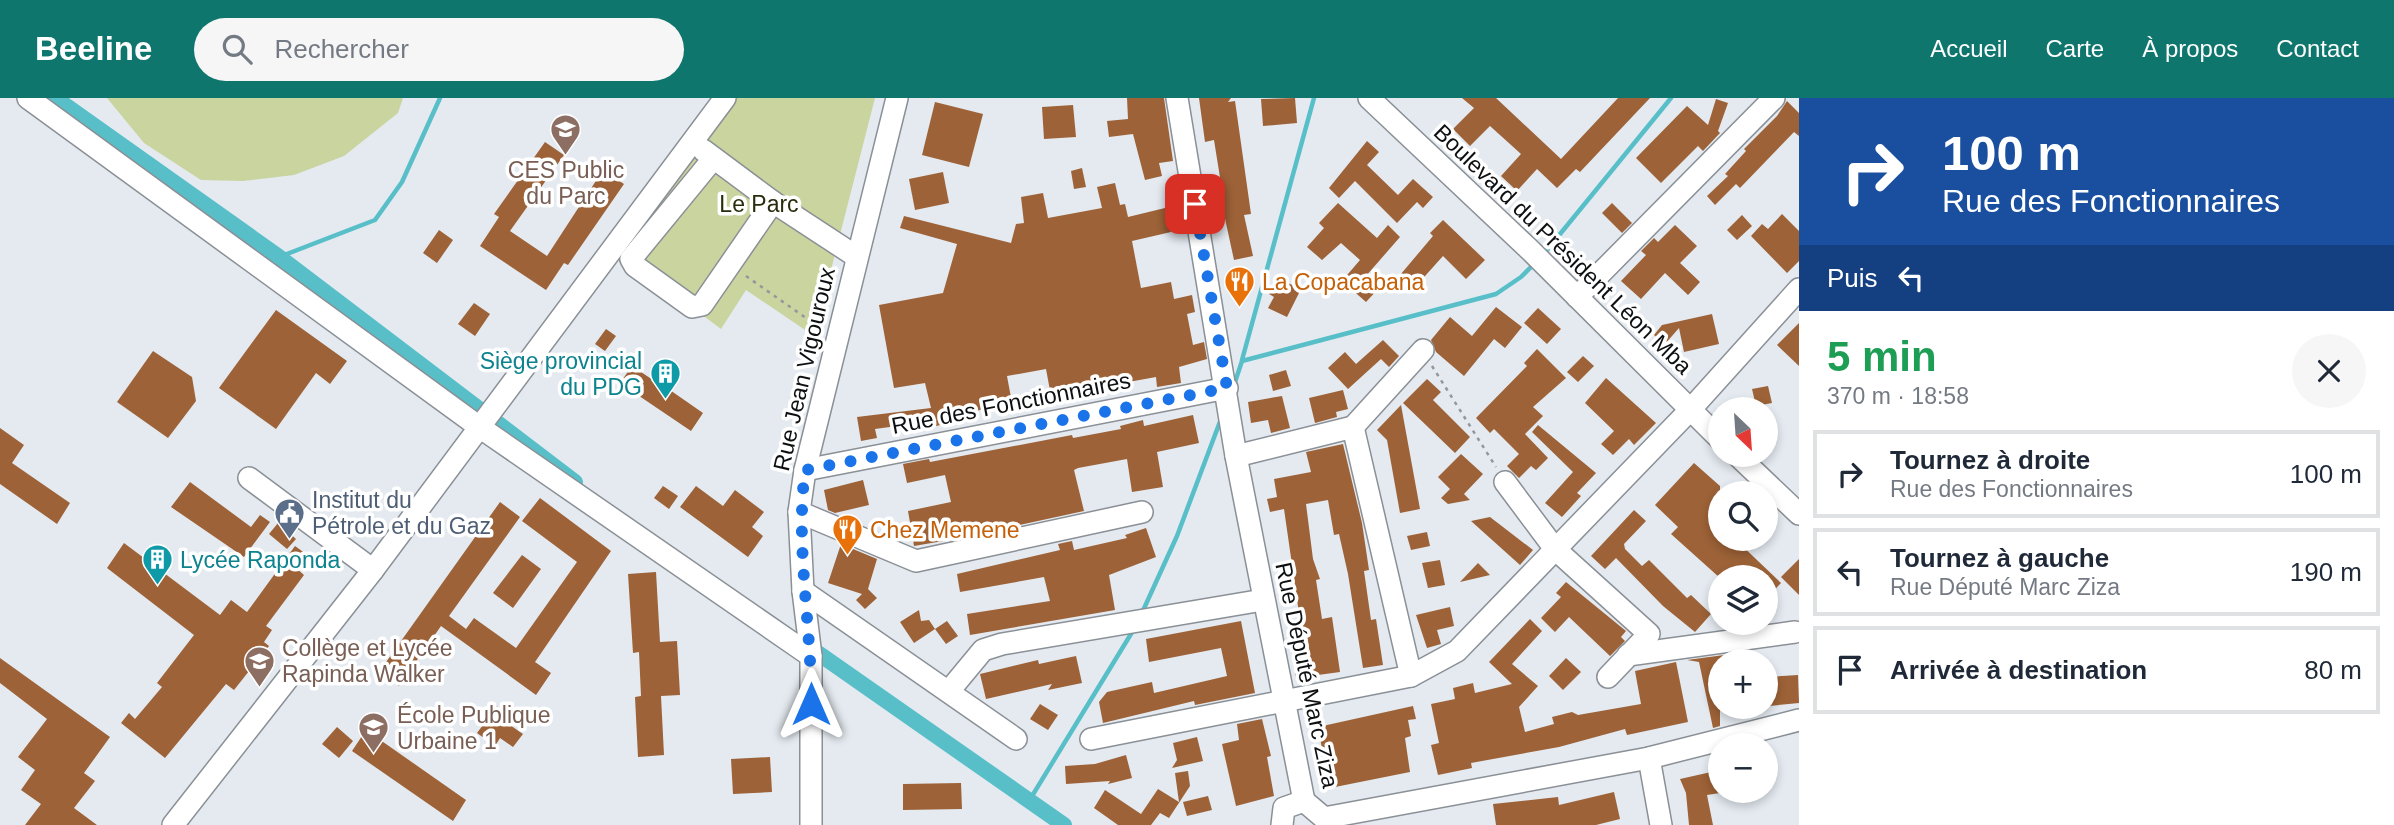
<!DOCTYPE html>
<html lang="fr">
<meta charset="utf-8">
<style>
:root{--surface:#fff;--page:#f6f6f7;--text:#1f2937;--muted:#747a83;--line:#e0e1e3;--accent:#0f766e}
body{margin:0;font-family:Helvetica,sans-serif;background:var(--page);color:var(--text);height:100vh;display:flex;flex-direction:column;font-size:26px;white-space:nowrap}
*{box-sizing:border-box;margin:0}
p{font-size:23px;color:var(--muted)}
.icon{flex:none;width:38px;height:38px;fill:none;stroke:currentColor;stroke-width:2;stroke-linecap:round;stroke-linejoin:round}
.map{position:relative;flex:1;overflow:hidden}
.drawer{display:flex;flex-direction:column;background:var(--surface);width:595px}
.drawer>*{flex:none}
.guide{background:#1a4fa0;color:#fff;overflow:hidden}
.needle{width:46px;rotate:155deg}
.fabs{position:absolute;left:1708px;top:299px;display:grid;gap:14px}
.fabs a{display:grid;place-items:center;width:70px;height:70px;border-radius:50%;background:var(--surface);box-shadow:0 4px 10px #0003;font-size:35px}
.pin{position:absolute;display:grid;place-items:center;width:60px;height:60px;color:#fff;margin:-30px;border-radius:14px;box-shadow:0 4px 10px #0006}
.me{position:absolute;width:77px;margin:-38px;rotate:0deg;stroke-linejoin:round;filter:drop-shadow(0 0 5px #0008)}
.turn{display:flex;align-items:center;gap:24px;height:147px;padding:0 28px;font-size:32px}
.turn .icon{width:91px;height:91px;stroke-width:2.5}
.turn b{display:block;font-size:49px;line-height:60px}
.then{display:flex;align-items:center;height:66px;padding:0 28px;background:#0003;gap:14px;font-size:26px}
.round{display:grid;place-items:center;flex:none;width:74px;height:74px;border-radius:37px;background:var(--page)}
.head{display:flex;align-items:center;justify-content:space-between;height:119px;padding:0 28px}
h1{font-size:42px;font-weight:800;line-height:52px;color:#1e9e55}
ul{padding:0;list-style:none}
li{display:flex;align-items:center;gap:21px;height:88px;margin:0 14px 10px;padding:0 14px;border:4px solid var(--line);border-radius:0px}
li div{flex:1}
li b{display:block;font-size:26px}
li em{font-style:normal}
header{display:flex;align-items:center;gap:42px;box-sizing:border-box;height:98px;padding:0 35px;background:var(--accent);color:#fff}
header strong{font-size:33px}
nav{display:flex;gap:38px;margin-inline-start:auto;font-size:24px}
.search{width:490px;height:63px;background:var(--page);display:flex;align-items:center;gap:18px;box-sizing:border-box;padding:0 24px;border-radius:38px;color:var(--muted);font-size:26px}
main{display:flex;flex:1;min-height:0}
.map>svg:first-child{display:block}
.green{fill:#c9d49f}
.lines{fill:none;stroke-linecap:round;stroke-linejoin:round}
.stream{stroke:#58bfc9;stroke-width:4.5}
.canal{stroke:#58bfc9;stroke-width:16}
.building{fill:#9d6237}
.minor-casing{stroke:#8a9096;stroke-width:24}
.path{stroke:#94989d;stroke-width:2.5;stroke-dasharray:3.5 5;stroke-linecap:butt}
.minor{stroke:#fff;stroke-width:21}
.route{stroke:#1a73e8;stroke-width:12;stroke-dasharray:0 21.6}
.labels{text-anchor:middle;stroke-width:7;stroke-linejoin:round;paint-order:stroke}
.education-label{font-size:23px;fill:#785e54;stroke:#fff;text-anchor:start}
.park-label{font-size:23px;fill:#282d0d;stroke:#fff}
.street-label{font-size:23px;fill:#0d0f11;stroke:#fff}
.food-label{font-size:23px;fill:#c56008;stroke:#fff;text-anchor:start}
.culture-label{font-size:23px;fill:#0d838f;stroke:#fff;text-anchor:end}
.service-label{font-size:23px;fill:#4e5e75;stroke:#fff;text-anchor:start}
</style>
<header>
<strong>Beeline</strong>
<div class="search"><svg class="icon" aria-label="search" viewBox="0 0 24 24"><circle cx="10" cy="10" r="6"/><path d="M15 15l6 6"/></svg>Rechercher</div>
<nav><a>Accueil</a><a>Carte</a><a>À propos</a><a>Contact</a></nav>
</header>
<main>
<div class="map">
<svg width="1799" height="727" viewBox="0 0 1799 727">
<rect width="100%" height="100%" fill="#e4eaf0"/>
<!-- green -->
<g class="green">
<polygon points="107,0 403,0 398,15 344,58 294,77 243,83 201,82 144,45"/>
<polygon points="734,0 875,0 814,238 746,192 721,231 613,150"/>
</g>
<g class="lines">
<!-- stream -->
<g class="stream">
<polyline points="1543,157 1671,0"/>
<polyline points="279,159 375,122 402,84 440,0"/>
<polyline points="1242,262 1314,0"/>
<polyline points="1234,287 1242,263 1496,196 1521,179 1535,165"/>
<polyline points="1141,517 1177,438 1221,321"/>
<polyline points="1029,703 1134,531"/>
</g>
<!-- canal -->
<g class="canal">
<polyline points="55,0 279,159 575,384"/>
<polyline points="805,546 1064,727"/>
</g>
</g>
<!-- building -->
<g class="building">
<polygon points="1127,0 1164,0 1173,63 1159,65 1162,78 1145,82 1133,36 1109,39 1107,23 1128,21"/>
<polygon points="1199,0 1231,0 1228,4 1235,3 1251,116 1244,117 1253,158 1234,162 1219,93 1222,92 1214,42 1205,44"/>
<polygon points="1295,0 1297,25 1263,28 1261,1"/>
<polygon points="1462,0 1496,0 1561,61 1618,0 1650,0 1580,74 1576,71 1557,90 1537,71 1517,93 1501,78 1521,56 1490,28 1470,48 1453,31 1474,10"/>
<polygon points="1716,1 1728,5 1718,33 1720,35 1703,53 1698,48 1661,85 1636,60 1687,8 1708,27"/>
<polygon points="1787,3 1799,15 1799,38 1794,34 1740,90 1736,86 1715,107 1707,98 1728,78 1725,76 1746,53 1744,51 1777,18"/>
<polygon points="935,4 983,16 969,69 922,57"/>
<polygon points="1073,7 1076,39 1044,41 1042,9"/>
<polygon points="1367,43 1379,54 1367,67 1398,97 1413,81 1433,99 1423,110 1417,104 1397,125 1355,83 1339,100 1329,90"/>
<polygon points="545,44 564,57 510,133 547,158 603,72 624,86 568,167 564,165 546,192 480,148 499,119 494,116"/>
<polygon points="1082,70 1086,89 1074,91 1071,73"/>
<polygon points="943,74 949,105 915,112 909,81"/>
<polygon points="1115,85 1120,107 1125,106 1128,119 1165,110 1171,134 1132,143 1141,190 1171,184 1174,201 1192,197 1195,214 1187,216 1193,247 1204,244 1207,261 1179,269 1181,285 1157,289 1156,279 1051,298 1046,271 1007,278 1012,305 957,317 958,323 936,328 934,323 875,331 877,340 861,343 857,319 931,310 925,285 894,290 879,207 943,195 957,146 900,130 904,118 1011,145 1016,126 1024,125 1021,99 1043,95 1048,120 1102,110 1097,89"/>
<polygon points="1338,105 1377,140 1388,127 1400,139 1366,178 1379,190 1366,204 1342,183 1360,162 1341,145 1322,162 1307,149 1324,130 1319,125"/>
<polygon points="1612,105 1632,125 1622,135 1602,115"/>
<polygon points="1782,116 1799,133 1799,163 1787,175 1751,138 1762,126 1768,131"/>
<polygon points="1742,117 1752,128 1737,142 1727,132"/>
<polygon points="1443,122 1485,162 1466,181 1443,158 1417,187 1414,184 1406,193 1395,183 1433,138 1430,135"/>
<polygon points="1675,127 1697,148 1680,165 1700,184 1688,197 1665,175 1641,201 1621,183 1646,157 1641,153 1654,140 1658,144"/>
<polygon points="439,132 453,142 437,165 423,155"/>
<polygon points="1277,180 1301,191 1287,219 1268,210 1274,199 1269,196"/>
<polygon points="474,205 490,216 475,238 458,226"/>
<polygon points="1496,209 1522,229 1505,250 1494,241 1464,278 1436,254 1431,242 1450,219 1472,238"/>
<polygon points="1538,210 1561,231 1547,246 1524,225"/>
<polygon points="276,212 347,263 330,286 316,275 276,331 219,290"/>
<polygon points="1712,216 1719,246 1684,254 1679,230 1665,246 1654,237 1662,227"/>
<polygon points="1799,225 1799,268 1777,247"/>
<polygon points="606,231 616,238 605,253 595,246"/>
<polygon points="1383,242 1399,258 1389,269 1381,261 1348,291 1328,270 1345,254 1356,266"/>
<polygon points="1537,251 1566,280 1533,309 1543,318 1525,336 1548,360 1536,372 1531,368 1519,380 1507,368 1519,356 1494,331 1490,335 1476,320 1527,268 1524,265"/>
<polygon points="153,253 192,279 196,303 168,340 117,304"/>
<polygon points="1583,258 1594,268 1578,284 1567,274"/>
<polygon points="632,268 653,282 659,274 672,283 667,290 703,315 691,333 620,285"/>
<polygon points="1286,272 1291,288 1273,293 1269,277"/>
<polygon points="1606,280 1656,325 1634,347 1629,341 1613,357 1601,346 1614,333 1585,305"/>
<polygon points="1427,281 1441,294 1433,302 1470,339 1455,355 1403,305"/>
<polygon points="1768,288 1772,305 1756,308 1752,291"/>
<polygon points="1343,292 1348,311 1336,314 1337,319 1315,325 1309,300"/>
<polygon points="1282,298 1290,330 1271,335 1268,322 1251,325 1248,304"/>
<polygon points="1401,307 1420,411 1400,415 1387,342 1377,332"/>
<polygon points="1193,317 1199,345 1157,354 1163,389 1132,394 1127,361 1078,370 1074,372 1084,413 987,434 986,430 948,438 949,442 914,448 908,413 951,404 945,377 907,385 903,366 929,361 930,364 1072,337 1073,340 1121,331 1120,328 1143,322 1144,328"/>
<polygon points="1538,327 1596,375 1577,395 1581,398 1562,419 1545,405 1573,374 1532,334"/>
<polygon points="0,330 24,347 12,365 70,405 57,426 0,386"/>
<polygon points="1343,346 1362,425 1369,472 1364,473 1371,522 1376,521 1383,567 1363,570 1348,476 1339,436 1334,437 1328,402 1306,406 1313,461 1320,481 1316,482 1322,521 1332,519 1340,574 1296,580 1294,567 1311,565 1307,535 1302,536 1284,411 1270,414 1267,401 1277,399 1274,381 1311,374 1306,354"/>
<polygon points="1461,356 1483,376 1464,396 1470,402 1448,406 1441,400 1450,391 1438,379"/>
<polygon points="1694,365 1720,388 1720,441 1735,441 1781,485 1766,501 1766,480 1744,480 1734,470 1720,480 1671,436 1678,429 1655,407"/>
<polygon points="863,382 869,407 835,415 828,412 824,392"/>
<polygon points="190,384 251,429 260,417 270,424 244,459 171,409"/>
<polygon points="663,388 678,398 669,411 654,400"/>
<polygon points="696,388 723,408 735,392 764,414 752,429 763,438 748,459 680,409"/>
<polygon points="540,400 611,453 535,564 551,575 536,597 441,528 399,588 379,574 500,404 520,419 449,518 466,531 474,520 516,550 577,464 522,423"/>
<polygon points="1634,412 1646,423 1624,446 1625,451 1642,468 1649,462 1687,500 1691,497 1711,516 1695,534 1663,508 1616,460 1605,471 1591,458"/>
<polygon points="1490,419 1533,452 1520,467 1471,423"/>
<polygon points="278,425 296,441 287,451 269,436"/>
<polygon points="1146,430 1156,459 1109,477 1115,512 970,537 967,516 1050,503 1044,479 960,494 957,476 1060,452 1058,446 1072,443 1074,452 1127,440 1125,437"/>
<polygon points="1427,434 1430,448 1411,452 1407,438"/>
<polygon points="124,445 220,517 231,502 247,514 295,448 306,456 296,470 304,477 266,528 272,532 264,544 269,548 234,592 226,586 165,660 121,625 129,615 135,621 162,589 157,585 194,537 107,470"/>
<polygon points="841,446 877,461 868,491 877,500 865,511 856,502 862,496 828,485"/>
<polygon points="522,457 541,471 513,510 493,495"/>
<polygon points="1799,461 1799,497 1781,479"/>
<polygon points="1440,462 1445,487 1428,490 1422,465"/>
<polygon points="1478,465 1490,477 1460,484"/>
<polygon points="656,474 660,544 677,543 680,597 661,598 664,657 638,659 635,599 641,598 639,554 633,555 628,476"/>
<polygon points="1566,484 1626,533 1621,539 1625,543 1610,558 1569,519 1555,534 1541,520 1561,499 1556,495"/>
<polygon points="1450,509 1454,528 1437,532 1441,546 1427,550 1416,517"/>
<polygon points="919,512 921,523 929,522 935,531 914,545 900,524"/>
<polygon points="1530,521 1542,533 1512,566 1538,588 1519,609 1525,634 1554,626 1552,619 1572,614 1578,617 1641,606 1635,573 1676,564 1688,624 1627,637 1625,631 1559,649 1471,665 1472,670 1438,677 1431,647 1439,645 1431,606 1455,601 1453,590 1473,585 1475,595 1512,586 1489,564"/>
<polygon points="947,523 958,538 946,546 935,531"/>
<polygon points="1241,523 1255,595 1195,607 1194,603 1103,625 1099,604 1107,594 1152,584 1154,595 1227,578 1221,550 1149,564 1146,541"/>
<polygon points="1754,553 1759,564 1720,564 1720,628 1713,630 1699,564 1687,562"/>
<polygon points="1076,558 1082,585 1048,592 1052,586 986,601 980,576 1038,562 1039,566"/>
<polygon points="0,560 110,639 84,675 95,683 74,710 97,727 25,727 41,706 21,692 35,672 18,659 47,621 0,585"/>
<polygon points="1566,560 1581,574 1563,592 1549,578"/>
<polygon points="1798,577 1799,605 1769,608 1767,579"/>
<polygon points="1040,606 1058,617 1048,632 1030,621"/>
<polygon points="497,608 515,621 510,627 523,636 513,649 500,640 495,648 477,635"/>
<polygon points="1413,608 1416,621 1408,622 1411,638 1405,640 1410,674 1335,689 1329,655 1323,656 1318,629"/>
<polygon points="1262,621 1271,658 1267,659 1274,698 1236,708 1222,646 1239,642 1237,626"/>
<polygon points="337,629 353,643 339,660 322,646"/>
<polygon points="366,632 466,702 453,723 352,653"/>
<polygon points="1197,639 1203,663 1172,670 1177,662 1173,645"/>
<polygon points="1126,657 1132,680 1108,686 1110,683 1066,686 1065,668 1095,666"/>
<polygon points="770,659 772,694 733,696 731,661"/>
<polygon points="1720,672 1720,695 1707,697 1713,727 1689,727 1686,695 1680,681"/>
<polygon points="1188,673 1190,688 1169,720 1160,715 1151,727 1118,727 1094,710 1105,692 1141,716 1158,691 1179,704 1175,675"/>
<polygon points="961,685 962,711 903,712 903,686"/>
<polygon points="1614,694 1620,721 1596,727 1496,727 1493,706 1558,699 1559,707"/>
<polygon points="1208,698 1212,712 1187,718 1183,704"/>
</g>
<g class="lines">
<defs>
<g id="minor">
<polyline points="28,0 478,328 811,558"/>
<polyline points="1177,0 1236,358 1304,703 1324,720 1649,660 1799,622"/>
<polyline points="1369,0 1530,152 1720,341"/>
<polyline points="703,52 773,104 857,159"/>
<polyline points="713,61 631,161 635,168 692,209 702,207 773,104"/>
<polyline points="1577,199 1774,0"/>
<polyline points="1353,329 1423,252"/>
<polyline points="1737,357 1799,416"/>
<polyline points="1236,358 1353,329 1411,578"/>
<polyline points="805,372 1227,290"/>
<polyline points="249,380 373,472"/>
<polyline points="1505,384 1555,451 1649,536 1608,579"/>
<polyline points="799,414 916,463 1142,414"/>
<polyline points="803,493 1016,641"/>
<polyline points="1628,557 1795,534"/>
<polyline points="949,593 983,552 1002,546 1263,502"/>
<polyline points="1091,641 1411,578 1457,553 1690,312 1799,191"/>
<polyline points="1649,660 1661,727"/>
<polyline points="173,727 373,472 725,0"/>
<polyline points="811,727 811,558 803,493 799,414 805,372 897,0"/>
<polyline points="1282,727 1284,710 1304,703"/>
</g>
</defs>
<!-- minor casing -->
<use href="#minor" class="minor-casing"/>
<!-- path -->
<g class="path">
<polyline points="746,178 806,220"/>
<polyline points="1432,268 1496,369"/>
</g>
<!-- minor -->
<use href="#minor" class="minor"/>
</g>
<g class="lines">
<!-- route -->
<path class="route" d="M811 606C812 527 795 451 805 372L1227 290 1195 106"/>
</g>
<!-- icons -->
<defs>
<symbol id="school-pin" viewBox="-11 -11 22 30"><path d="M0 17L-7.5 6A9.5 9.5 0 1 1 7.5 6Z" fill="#8d6e63" stroke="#fff"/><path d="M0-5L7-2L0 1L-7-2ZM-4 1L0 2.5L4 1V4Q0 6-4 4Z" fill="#fff"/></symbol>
<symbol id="restaurant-pin" viewBox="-11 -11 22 30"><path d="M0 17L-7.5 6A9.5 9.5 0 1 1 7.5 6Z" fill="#e8710a" stroke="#fff"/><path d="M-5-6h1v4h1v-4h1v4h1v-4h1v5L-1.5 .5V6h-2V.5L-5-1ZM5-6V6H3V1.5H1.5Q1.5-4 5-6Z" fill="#fff"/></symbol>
<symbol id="building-pin" viewBox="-11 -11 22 30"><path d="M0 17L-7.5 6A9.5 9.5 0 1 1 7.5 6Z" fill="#0f9aa8" stroke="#fff"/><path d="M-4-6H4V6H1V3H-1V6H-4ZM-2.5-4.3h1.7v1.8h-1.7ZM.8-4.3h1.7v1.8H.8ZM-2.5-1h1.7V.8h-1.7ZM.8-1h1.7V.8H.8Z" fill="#fff"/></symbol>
<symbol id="civic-pin" viewBox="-11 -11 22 30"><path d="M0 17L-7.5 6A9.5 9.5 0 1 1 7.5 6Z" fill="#5c6f8a" stroke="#fff"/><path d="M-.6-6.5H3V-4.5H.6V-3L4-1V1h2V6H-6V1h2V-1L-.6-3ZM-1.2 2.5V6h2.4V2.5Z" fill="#fff"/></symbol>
</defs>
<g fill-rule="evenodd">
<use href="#school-pin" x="548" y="14" width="35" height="47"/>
<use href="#restaurant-pin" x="1222" y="166" width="35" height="47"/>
<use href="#building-pin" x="648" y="258" width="35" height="47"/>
<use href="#civic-pin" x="272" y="398" width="35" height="47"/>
<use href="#restaurant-pin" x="830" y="414" width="35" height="47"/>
<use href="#building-pin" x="140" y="444" width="35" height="47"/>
<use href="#school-pin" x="242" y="546" width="35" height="47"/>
<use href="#school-pin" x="356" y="612" width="35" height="47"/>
</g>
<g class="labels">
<!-- education labels -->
<g class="education-label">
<text x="566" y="80" text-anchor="middle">CES Public<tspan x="566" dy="26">du Parc</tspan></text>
<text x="282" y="558">Collège et Lycée<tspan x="282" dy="26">Rapinda Walker</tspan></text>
<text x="397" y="625">École Publique<tspan x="397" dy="26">Urbaine 1</tspan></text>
</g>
<!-- park labels -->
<g class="park-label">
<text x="759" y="114">Le Parc</text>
</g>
<!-- street labels -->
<g class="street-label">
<text transform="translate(1563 151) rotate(44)" y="8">Boulevard du Président Léon Mba</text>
<text transform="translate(804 271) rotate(-77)" y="8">Rue Jean Vigouroux</text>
<text transform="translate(1011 305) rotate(-11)" y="8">Rue des Fonctionnaires</text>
<text transform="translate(1307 577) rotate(78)" y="8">Rue Député Marc Ziza</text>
</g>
<!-- food labels -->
<g class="food-label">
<text x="1262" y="192">La Copacabana</text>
<text x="870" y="440">Chez Memene</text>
</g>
<!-- culture labels -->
<g class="culture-label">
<text x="642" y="271">Siège provincial<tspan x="642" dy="26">du PDG</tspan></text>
<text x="180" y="470" text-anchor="start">Lycée Raponda</text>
</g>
<!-- service labels -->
<g class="service-label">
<text x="312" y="410">Institut du<tspan x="312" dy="26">Pétrole et du Gaz</tspan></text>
</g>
</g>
</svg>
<div class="fabs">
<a><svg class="needle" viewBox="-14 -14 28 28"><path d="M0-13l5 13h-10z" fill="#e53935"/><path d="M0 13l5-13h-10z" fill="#747a83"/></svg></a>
<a><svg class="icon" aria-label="search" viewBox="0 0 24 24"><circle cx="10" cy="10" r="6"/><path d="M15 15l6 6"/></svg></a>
<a><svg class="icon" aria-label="layers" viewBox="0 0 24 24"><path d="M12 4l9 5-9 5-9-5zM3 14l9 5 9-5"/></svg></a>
<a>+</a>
<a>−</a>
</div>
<div class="pin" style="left:1195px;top:106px;background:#d93025"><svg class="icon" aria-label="arrive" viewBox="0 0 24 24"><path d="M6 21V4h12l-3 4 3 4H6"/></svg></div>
<svg class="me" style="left:811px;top:606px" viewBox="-20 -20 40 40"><path d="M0-17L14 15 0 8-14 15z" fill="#1a73e8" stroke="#fff" stroke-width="4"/></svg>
</div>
<section class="drawer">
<div class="guide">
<div class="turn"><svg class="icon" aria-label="right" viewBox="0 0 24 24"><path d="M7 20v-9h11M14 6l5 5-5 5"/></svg><div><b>100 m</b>Rue des Fonctionnaires</div></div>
<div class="then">Puis<svg class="icon" aria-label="left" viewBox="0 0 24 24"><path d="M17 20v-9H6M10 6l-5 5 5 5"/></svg></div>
</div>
<div class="head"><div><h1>5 min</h1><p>370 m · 18:58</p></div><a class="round"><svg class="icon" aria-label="close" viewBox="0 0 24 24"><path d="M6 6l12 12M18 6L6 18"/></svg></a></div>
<ul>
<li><svg class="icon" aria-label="right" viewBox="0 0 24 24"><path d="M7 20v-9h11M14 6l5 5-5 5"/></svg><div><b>Tournez à droite</b><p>Rue des Fonctionnaires</p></div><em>100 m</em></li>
<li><svg class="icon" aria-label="left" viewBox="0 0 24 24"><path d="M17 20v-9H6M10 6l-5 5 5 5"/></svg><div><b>Tournez à gauche</b><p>Rue Député Marc Ziza</p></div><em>190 m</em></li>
<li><svg class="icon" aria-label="arrive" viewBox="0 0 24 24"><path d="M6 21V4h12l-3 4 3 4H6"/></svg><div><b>Arrivée à destination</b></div><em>80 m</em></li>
</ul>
</section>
</main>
